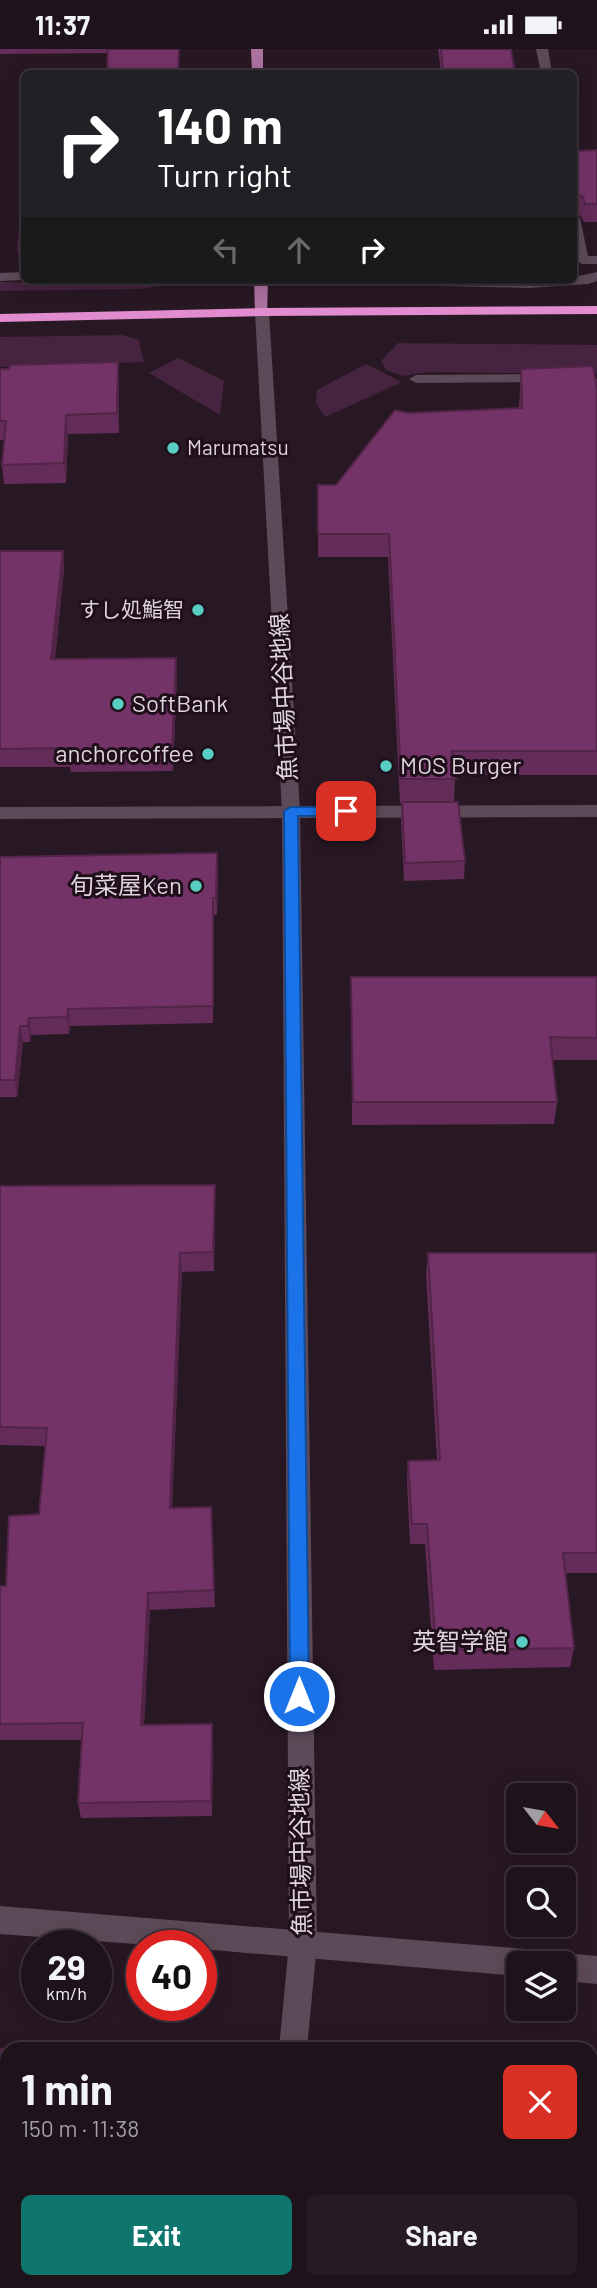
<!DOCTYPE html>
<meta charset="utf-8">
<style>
:root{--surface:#1e121b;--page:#261b24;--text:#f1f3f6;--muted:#a19ea3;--line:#3c323a;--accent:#0f766e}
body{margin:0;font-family:Barlow,"Noto Sans JP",sans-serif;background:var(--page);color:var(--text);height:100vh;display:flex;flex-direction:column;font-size:26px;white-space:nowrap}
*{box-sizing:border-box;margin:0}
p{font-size:23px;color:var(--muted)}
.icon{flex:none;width:38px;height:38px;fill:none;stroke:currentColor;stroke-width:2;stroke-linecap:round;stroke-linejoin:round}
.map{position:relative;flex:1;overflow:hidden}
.side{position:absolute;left:0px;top:1993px;width:598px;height:247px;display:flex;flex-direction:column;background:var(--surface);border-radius:21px 21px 0 0;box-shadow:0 4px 18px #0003,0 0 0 2px var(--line)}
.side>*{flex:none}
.guide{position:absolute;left:21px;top:21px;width:556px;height:214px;border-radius:10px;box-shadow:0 4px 18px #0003,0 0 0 2px var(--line);background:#202124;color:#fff;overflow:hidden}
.needle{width:46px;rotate:121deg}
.buttons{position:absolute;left:506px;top:1734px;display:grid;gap:14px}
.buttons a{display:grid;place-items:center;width:70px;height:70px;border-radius:10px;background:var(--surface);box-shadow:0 4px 18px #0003,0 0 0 2px var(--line);font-size:35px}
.speed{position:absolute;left:21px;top:1881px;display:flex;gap:14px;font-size:35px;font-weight:700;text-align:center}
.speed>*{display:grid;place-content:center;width:91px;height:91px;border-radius:50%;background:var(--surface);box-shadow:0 4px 18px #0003,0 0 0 2px var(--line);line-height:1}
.speed small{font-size:18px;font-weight:400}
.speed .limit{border:10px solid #d22;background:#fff;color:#111}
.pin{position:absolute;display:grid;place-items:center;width:60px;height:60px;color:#fff;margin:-30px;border-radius:14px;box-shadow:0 4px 10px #0006}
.me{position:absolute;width:77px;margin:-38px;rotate:0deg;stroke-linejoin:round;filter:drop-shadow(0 0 5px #0008)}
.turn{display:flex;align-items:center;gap:24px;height:147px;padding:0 21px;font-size:32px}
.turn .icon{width:91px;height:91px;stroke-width:2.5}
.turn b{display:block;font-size:49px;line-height:60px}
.lanes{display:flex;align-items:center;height:66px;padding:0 21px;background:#0003;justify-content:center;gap:35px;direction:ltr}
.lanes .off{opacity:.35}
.round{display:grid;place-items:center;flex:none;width:74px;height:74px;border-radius:10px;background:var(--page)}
.headline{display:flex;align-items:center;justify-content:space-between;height:119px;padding:0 21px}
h1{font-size:42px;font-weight:700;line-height:52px}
.primary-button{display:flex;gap:14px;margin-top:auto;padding:14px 21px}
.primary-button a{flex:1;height:80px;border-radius:10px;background:var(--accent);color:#fff;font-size:28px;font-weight:700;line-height:80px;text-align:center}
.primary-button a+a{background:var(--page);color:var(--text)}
.status{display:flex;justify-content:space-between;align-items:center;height:49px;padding:0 35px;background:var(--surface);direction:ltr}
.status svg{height:19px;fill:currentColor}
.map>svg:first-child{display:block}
.green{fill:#46233f}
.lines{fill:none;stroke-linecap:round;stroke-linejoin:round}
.street{fill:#5d4a58;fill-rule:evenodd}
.secondary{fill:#5d4a58;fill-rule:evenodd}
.primary{fill:#ac729f;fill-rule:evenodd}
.highway{fill:#e18cce;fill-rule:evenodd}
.wall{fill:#642c59}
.shaded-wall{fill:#512448}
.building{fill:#743367;stroke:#512448;stroke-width:2}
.route{fill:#1a73e8;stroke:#114b97;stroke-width:2}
.poi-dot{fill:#57cec1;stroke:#1e0f1a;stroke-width:2.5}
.labels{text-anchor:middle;stroke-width:6;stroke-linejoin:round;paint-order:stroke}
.far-poi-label{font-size:21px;fill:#dfd4dc;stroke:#1e0f1a;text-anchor:start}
.street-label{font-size:24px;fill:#dfd4dc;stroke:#1e0f1a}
.poi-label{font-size:24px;fill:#dfd4dc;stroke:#1e0f1a;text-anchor:end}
</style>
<div class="status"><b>11:37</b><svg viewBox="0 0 49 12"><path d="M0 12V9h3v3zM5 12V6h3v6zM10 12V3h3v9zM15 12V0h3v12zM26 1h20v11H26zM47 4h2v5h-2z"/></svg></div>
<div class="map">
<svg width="597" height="2239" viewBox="0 0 597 2239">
<rect width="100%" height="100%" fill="#281824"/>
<!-- green -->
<g class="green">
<polygon points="145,231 166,231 163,236 141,240 0,242 0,233 119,235"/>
<polygon points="122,286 139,291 144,313 0,318 0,288"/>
<polygon points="398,294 597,296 597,325 429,323 402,327 386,321 381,312"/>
<polygon points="178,309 224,332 220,366 149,324"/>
<polygon points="366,315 402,333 325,368 316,354 317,341"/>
</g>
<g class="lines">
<!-- street -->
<g class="street">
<polygon points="536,0 548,0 552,24 541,24"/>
<polygon points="574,165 580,169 588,207 597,207 597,215 582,215 575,211"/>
<polygon points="24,223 24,231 0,232 0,224"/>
<polygon points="597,223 597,232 588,235 529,239 397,236 390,232 574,231 574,228"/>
<polygon points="562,325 597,330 597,338 562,333 416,334 409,330 416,326"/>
<polygon points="597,756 597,768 0,770 0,758"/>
<polygon points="0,1857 525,1900 535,1904 539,1914 518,1914 518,1927 201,1900 201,1897 163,1897 0,1885"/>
<polygon points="564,1904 597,1907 597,1935 564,1932 564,1914 552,1914 554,1908"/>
</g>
<!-- secondary -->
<g class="secondary">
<polygon points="262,259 269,263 300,762 317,1894 307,2000 279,2000 289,1894 282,762 255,263"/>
<rect x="258" y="2233" width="30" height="6"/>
</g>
<!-- primary -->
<g class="primary">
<polygon points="251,0 263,0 263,24 252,24"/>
<polygon points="254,231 268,231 267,266 257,266 255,263"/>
</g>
<!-- highway -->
<polygon class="highway" points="597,257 597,265 262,267 0,273 0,265 262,259"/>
</g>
<!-- wall -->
<g class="wall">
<polygon points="0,0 179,0 108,4 0,5"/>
<polygon points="438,0 511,0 515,24 441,24"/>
<polygon points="597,101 597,173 584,173 581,167 574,163 574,102"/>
<polygon points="24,141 24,214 19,214 18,200"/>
<polygon points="0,320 119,332 119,384 68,385 66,434 4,435 2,416 4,391 0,391"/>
<polygon points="521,320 597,340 597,726 455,726 454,753 465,812 464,830 404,832 401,771 402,754 400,754 388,508 318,508 318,436 336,436 408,364 519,359"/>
<polygon points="0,502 63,502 64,520 55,610 177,628 173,722 71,723 70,718 0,718"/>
<polygon points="0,808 218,820 217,866 213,866 213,974 70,977 69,985 31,986 30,993 23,993 17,1048 0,1048"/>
<polygon points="351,928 597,928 597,1011 552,1011 557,1053 554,1075 352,1076"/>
<polygon points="0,1137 215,1155 214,1222 182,1223 172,1459 212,1475 215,1558 150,1561 144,1676 212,1675 213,1691 212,1767 81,1769 78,1754 82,1691 0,1691 0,1537 6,1537 39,1465 45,1397 0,1396"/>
<polygon points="428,1204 597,1204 597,1524 565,1524 574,1599 570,1618 434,1621 425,1495 410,1495 407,1433 408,1412 437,1411 426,1226"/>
<polygon points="0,2000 7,2000 7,2149 0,2148"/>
</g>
<!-- shaded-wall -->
<g class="shaded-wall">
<polygon points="118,313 119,332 119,384 117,364"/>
<polygon points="66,366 68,385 66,434 64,414"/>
<polygon points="63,502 64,520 53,628 51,610"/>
<polygon points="176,609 177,628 173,722 172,704"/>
<polygon points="217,804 218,820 217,866 216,849"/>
<polygon points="68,960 70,977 69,985 67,968"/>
<polygon points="29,969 31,986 30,993 28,977"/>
<polygon points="20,977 23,993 17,1048 15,1031"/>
<polygon points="215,1136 215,1155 214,1222 213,1203"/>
<polygon points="180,1204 182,1223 171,1477 170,1459"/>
<polygon points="148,1544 150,1561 143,1692 141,1676"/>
<polygon points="212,1675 213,1691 212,1767 211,1752"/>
</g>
<!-- building -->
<g class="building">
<polygon points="108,0 179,0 178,24 107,24"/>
<polygon points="441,0 511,0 515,24 443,24"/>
<polygon points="597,101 597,155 585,155 583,148 575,144 574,152 574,102"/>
<polygon points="24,141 24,200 18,200"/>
<polygon points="118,313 117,364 66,366 64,414 2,416 6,372 0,372 0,320 9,320 10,316"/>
<polygon points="593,317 597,340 597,702 452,702 456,730 401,730 389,485 318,485 318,436 336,436 395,361 408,364 522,359 521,320"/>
<polygon points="0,502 63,502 51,610 176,609 172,704 69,705 69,699 0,700"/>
<polygon points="402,753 458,753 465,812 405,814"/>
<polygon points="217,804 216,849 213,849 213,957 68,960 67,968 29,969 28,977 20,977 15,1031 0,1031 0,808"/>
<polygon points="351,928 597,928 597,989 550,988 557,1053 353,1053"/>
<polygon points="215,1136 213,1203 180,1204 170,1459 211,1458 214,1541 148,1544 141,1676 212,1675 211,1752 78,1754 83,1674 0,1675 0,1537 6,1537 9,1467 39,1465 47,1379 0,1378 0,1137"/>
<polygon points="428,1204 597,1204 597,1504 563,1504 574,1599 436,1601 427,1475 412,1475 408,1412 440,1411"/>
<polygon points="0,2000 8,2000 7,2000 7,2134 0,2134"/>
<polygon points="592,2122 597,2122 597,2239 469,2239 469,2233 592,2233"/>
</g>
<!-- route -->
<polygon class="route" points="291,758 346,758 353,762 346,767 298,767 309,1647 306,1653 299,1655 293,1653 290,1647 284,762"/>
<!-- markers -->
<g class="poi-dot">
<circle cx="173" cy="399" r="7"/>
<circle cx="198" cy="561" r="7"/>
<circle cx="118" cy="655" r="7"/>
<circle cx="208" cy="705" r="7"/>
<circle cx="386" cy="717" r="7"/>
<circle cx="196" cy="837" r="7"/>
<circle cx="522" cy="1593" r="7"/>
</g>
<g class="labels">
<!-- far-poi labels -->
<g class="far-poi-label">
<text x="187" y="406">Marumatsu</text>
<text x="184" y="568" text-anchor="end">すし処鮨智</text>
</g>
<!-- street labels -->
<g class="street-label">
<text transform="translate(284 648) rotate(-93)" y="8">魚市場中谷地線</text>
<text transform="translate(301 1803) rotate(-91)" y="8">魚市場中谷地線</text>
</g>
<!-- poi labels -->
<g class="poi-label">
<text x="132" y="663" text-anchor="start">SoftBank</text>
<text x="194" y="713">anchorcoffee</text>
<text x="400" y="725" text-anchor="start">MOS Burger</text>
<text x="182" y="845">旬菜屋Ken</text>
<text x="508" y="1601">英智学館</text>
</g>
</g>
</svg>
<div class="buttons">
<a><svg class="needle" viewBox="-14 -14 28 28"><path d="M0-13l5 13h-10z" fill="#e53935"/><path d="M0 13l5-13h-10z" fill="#a19ea3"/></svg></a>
<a><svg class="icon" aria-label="search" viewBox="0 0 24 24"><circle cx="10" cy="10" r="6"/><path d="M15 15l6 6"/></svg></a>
<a><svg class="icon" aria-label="layers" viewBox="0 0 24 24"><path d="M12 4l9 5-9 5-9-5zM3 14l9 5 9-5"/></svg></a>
</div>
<div class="speed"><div>29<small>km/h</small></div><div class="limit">40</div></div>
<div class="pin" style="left:346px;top:762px;background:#d93025"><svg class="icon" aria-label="arrive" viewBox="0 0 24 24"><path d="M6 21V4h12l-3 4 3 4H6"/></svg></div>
<svg class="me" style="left:299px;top:1647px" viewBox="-20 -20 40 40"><circle r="17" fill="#1a73e8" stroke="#fff" stroke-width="3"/><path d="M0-11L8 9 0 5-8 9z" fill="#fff"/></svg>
<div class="guide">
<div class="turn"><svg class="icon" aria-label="right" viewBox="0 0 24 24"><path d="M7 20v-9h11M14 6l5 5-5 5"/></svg><div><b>140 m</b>Turn right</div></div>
<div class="lanes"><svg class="icon off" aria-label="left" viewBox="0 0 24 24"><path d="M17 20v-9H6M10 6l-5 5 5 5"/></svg><svg class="icon off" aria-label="ahead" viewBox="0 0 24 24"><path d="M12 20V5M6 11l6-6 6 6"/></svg><svg class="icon" aria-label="right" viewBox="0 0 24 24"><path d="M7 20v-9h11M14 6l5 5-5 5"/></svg></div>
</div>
<section class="side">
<div class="headline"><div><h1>1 min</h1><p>150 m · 11:38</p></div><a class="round" style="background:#d93025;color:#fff"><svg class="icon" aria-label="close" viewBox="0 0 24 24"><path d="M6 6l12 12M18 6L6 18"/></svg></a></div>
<div class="primary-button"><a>Exit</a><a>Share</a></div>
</section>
</div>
